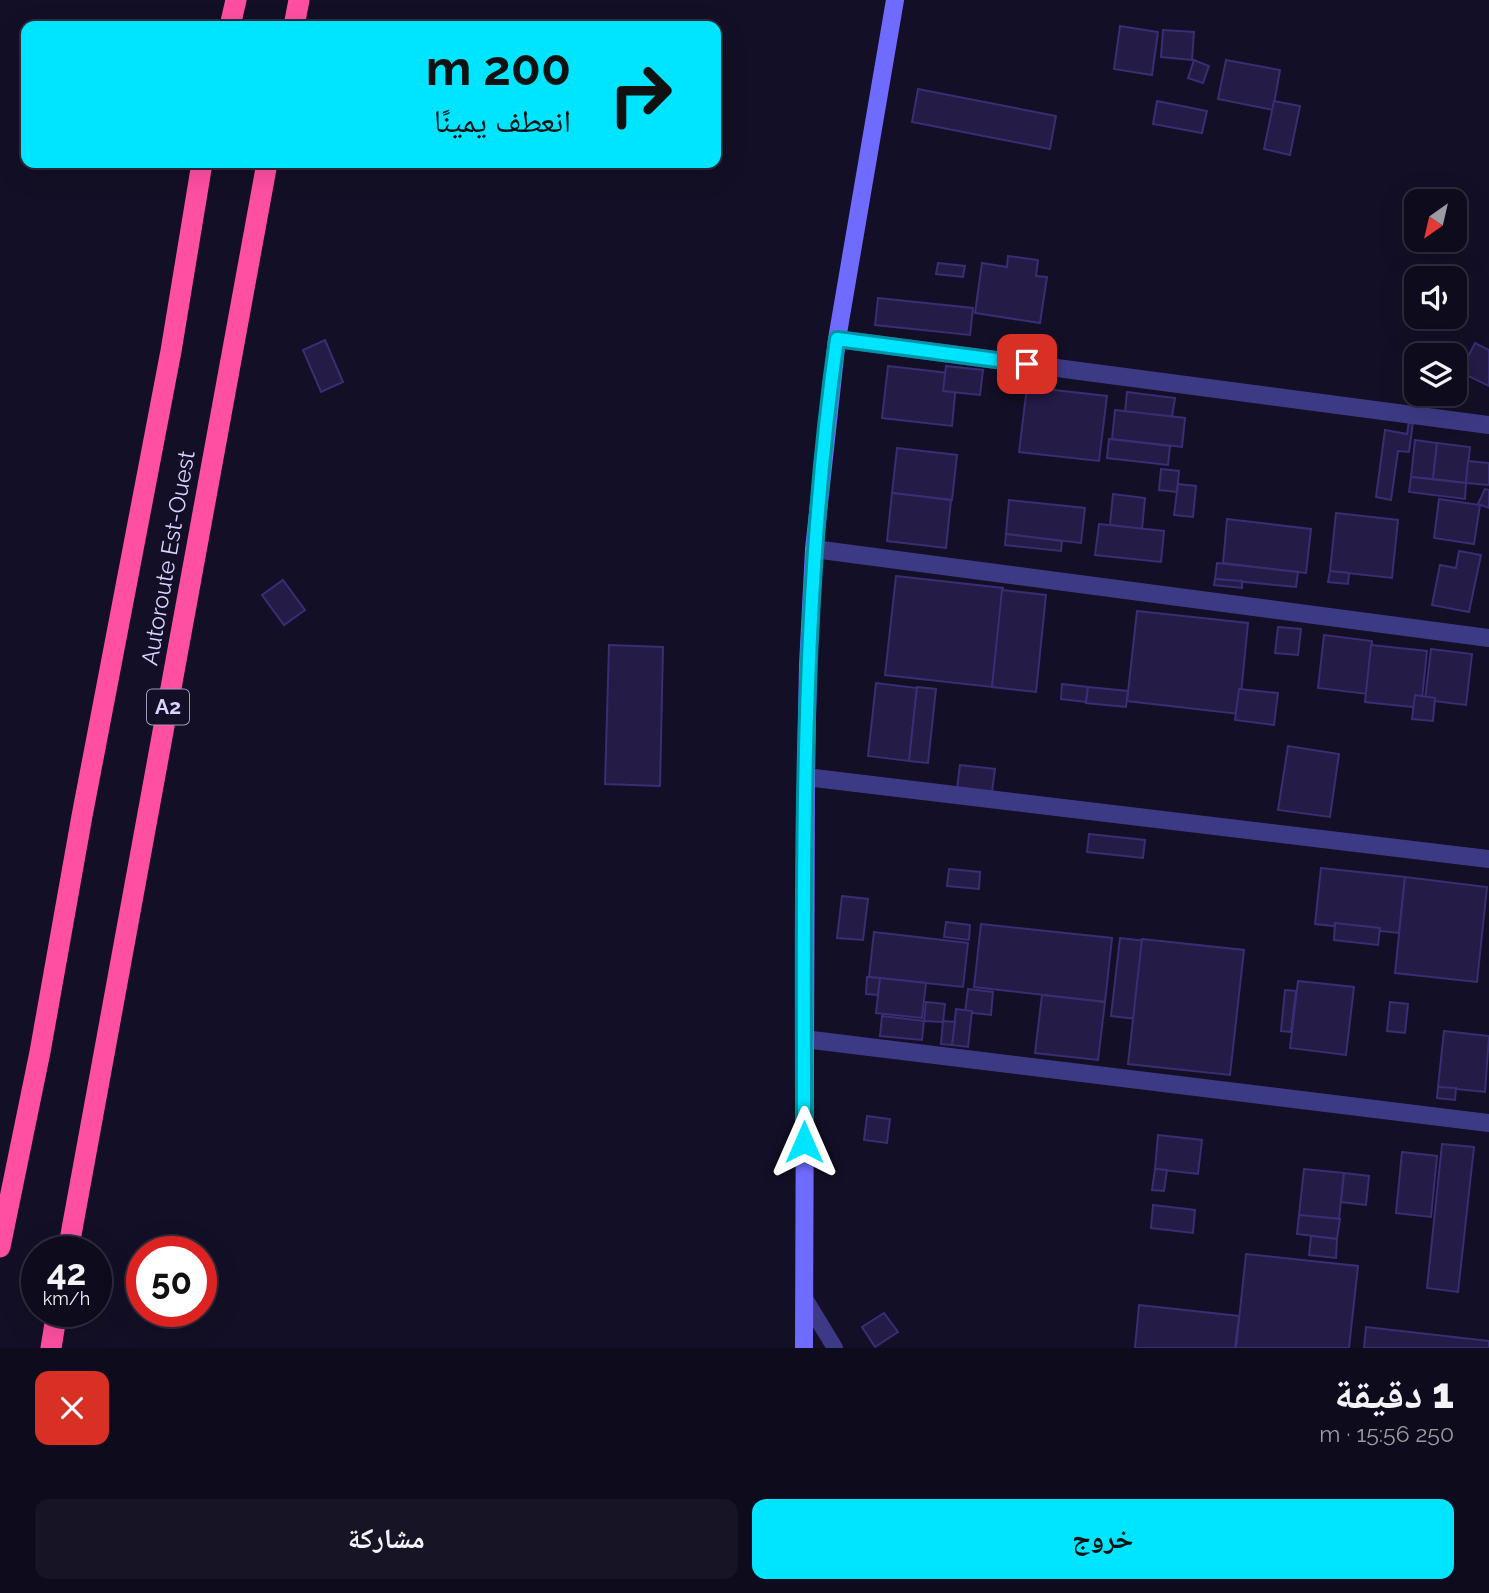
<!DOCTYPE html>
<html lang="ar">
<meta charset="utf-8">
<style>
:root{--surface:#0e0b1c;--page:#171425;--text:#f1f3f6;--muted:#9b9ba3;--line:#2e2b3b;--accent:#00e5ff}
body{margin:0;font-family:Raleway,"Noto Naskh Arabic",sans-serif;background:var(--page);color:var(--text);direction:rtl;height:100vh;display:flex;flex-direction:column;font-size:26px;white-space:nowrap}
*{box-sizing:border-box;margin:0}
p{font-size:23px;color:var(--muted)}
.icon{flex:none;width:38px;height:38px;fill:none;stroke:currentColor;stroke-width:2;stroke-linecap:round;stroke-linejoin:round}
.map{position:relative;height:1348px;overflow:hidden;direction:ltr}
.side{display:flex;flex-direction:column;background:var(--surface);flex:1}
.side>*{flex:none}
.guide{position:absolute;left:21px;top:21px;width:700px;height:147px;border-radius:14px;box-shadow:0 7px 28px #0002,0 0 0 2px var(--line);direction:rtl;background:#00e5ff;color:#111;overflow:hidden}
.needle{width:46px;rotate:214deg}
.controls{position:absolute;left:1404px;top:189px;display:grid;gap:14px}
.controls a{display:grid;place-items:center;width:63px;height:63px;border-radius:14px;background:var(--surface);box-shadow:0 7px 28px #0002,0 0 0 2px var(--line);font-size:35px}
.speed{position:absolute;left:21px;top:1236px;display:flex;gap:14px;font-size:35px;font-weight:700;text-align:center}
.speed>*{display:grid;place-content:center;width:91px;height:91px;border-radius:50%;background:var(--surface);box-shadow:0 7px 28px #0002,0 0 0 2px var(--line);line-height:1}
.speed small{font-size:18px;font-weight:400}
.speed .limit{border:10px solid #d22;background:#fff;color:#111}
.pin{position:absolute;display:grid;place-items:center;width:60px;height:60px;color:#fff;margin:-30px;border-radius:14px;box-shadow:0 4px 10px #0006}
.me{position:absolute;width:77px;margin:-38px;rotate:0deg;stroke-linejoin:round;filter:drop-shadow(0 0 5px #0008)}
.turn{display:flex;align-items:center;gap:24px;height:147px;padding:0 35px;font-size:32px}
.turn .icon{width:91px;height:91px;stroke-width:2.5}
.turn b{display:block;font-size:49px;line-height:60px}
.round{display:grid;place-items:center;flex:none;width:74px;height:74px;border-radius:14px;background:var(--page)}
.overview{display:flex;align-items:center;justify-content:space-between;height:119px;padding:0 35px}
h1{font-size:42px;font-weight:800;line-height:52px}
.button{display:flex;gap:14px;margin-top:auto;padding:14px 35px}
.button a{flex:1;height:80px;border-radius:14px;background:var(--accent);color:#111;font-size:28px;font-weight:800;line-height:80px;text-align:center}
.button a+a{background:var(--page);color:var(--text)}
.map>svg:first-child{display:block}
.building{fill:#241b47;stroke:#3b2d73;stroke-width:2}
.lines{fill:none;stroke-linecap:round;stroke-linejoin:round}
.lane{stroke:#3d3a85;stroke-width:16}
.street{stroke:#3d3a85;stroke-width:18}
.secondary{stroke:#6f6bff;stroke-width:18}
.highway{stroke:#ff4fa3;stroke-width:21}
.route-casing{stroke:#0095a6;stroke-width:18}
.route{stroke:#00e5ff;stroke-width:12}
.labels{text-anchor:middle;stroke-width:5;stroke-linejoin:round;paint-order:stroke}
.shield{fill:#130f26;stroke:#9e99be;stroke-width:2}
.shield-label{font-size:21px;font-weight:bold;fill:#d9d4ff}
.street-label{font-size:23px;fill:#d9d4ff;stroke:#130f26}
</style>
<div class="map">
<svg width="1489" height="1348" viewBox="0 0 1489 1348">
<rect width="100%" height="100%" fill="#130f26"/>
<!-- building -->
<g class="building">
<polygon points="1120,26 1158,32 1152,75 1114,69"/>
<polygon points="1163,30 1194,32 1192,60 1161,57"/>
<polygon points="1194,60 1209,66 1203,83 1188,78"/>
<polygon points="1226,60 1280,70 1273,110 1218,99"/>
<polygon points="918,89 1056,116 1050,149 912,122"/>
<polygon points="1157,101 1207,111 1202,133 1153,124"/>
<polygon points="1274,101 1300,106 1290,155 1264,149"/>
<polygon points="1008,256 1038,260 1036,276 1047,277 1040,323 975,313 982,263 1007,267"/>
<polygon points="938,263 965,266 963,277 936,274"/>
<polygon points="878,298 973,308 970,335 875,325"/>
<polygon points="325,340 343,382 321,392 303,350"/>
<polygon points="1475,343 1489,350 1489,386 1460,372"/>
<polygon points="888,366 957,374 952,426 882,418"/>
<polygon points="946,366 983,370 980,395 943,391"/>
<polygon points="1027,387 1107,396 1099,461 1019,452"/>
<polygon points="1127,392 1175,398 1172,417 1125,412"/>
<polygon points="1115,410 1185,418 1182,447 1112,439"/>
<polygon points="1409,421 1413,422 1409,452 1398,451 1391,500 1376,497 1385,430 1407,434"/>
<polygon points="1109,439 1170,446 1168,465 1107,458"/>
<polygon points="1415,440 1437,443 1433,479 1411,477"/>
<polygon points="1437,443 1470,447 1466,483 1433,479"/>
<polygon points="897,448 957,455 952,500 892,493"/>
<polygon points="1468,461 1489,463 1489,485 1466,483"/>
<polygon points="1161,469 1179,471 1177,492 1159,490"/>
<polygon points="1411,477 1466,483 1465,499 1409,492"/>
<polygon points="1178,484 1196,486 1193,517 1174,515"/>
<polygon points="1485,489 1489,490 1489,508 1478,504"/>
<polygon points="892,493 951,500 946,548 887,541"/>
<polygon points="1113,494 1145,498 1142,529 1110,525"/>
<polygon points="1439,499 1480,505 1474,544 1434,538"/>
<polygon points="1009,500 1085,508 1081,543 1006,534"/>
<polygon points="1336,513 1398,520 1392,578 1330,571"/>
<polygon points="1227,519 1311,529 1306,573 1223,563"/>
<polygon points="1099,524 1164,531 1161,562 1095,555"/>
<polygon points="1006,534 1062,541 1061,551 1005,545"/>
<polygon points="1459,551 1481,555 1469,612 1432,605 1440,565 1456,568"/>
<polygon points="1217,563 1298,572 1296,587 1215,579"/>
<polygon points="1330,571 1349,573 1348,584 1328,582"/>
<polygon points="896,576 1003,588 992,687 885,675"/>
<polygon points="1215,579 1242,581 1242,588 1214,585"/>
<polygon points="283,580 305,610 284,625 262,595"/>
<polygon points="1002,590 1046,595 1036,692 992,687"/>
<polygon points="1137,611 1248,623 1239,714 1127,701"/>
<polygon points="1278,627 1301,629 1298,655 1275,653"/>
<polygon points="1324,635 1372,641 1367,694 1318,688"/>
<polygon points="609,645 663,647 660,786 605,784"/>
<polygon points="1371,645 1427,651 1421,708 1365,702"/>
<polygon points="1431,649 1472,654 1466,705 1425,700"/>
<polygon points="876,683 917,688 909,761 868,756"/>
<polygon points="1062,684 1088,687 1086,702 1061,699"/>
<polygon points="917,687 936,689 928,763 909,761"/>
<polygon points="1088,687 1128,691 1126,707 1086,703"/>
<polygon points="1239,689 1278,693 1274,725 1235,720"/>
<polygon points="1415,695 1435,698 1433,721 1412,719"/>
<polygon points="1288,746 1339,754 1330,817 1278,810"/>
<polygon points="960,765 995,769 992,792 957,788"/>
<polygon points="1089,834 1145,840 1143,858 1087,852"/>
<polygon points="1321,868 1405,877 1399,933 1315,924"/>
<polygon points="949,869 980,872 979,889 947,886"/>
<polygon points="1405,877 1487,887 1477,982 1395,973"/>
<polygon points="842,896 868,899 863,940 837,938"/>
<polygon points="946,922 970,925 969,940 944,937"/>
<polygon points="1335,923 1380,928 1378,945 1334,940"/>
<polygon points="981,924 1112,938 1105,1002 974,987"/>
<polygon points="874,932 968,943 963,987 869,977"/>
<polygon points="1120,938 1163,943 1154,1021 1111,1016"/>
<polygon points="1142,939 1244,950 1230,1075 1128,1064"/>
<polygon points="867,977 880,978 878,995 866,994"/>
<polygon points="880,978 926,983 922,1018 876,1013"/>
<polygon points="1298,981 1354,987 1346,1055 1290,1048"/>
<polygon points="968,989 993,992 991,1015 965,1012"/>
<polygon points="1285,990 1296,991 1291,1032 1281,1031"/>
<polygon points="1042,995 1105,1002 1098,1060 1035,1053"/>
<polygon points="926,1002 945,1004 943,1022 924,1021"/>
<polygon points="1390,1002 1408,1004 1405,1033 1387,1031"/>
<polygon points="956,1009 972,1011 968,1047 952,1045"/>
<polygon points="882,1016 924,1021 922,1040 880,1036"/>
<polygon points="943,1021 955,1022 952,1045 941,1044"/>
<polygon points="1444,1031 1489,1036 1485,1092 1438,1087"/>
<polygon points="1438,1087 1456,1088 1455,1100 1437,1098"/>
<polygon points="867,1116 890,1119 887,1143 864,1140"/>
<polygon points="1158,1135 1202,1140 1198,1174 1155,1169"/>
<polygon points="1442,1144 1474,1147 1458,1292 1427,1288"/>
<polygon points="1402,1152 1437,1156 1431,1217 1396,1213"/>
<polygon points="1155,1169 1167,1170 1164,1191 1152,1190"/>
<polygon points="1304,1169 1344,1173 1339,1219 1299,1215"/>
<polygon points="1344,1173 1369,1176 1366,1205 1341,1202"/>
<polygon points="1153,1205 1195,1210 1193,1233 1151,1228"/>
<polygon points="1299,1215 1340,1219 1337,1239 1297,1234"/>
<polygon points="1311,1236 1337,1239 1336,1258 1309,1255"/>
<polygon points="1246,1254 1358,1266 1349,1348 1236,1348"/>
<polygon points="1139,1305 1239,1316 1235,1348 1135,1348"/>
<polygon points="884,1313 898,1332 875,1347 862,1327"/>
<polygon points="1366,1327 1489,1341 1489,1348 1364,1348"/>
</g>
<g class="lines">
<!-- lane -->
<polyline class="lane" points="804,1297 835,1348"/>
<!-- street -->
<g class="street">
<polyline points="837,339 1489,425"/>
<polyline points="814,549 1489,638"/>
<polyline points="806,777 1489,859"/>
<polyline points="804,1039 1489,1123"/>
</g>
<!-- secondary -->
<polyline class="secondary" points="804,1348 806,777 808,665 814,549 837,339 895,0"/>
<!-- highway -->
<g class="highway">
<polyline points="230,26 236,0"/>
<polyline points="294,26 299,0"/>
<polyline points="0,1247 40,1052 82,816 171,351 202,163"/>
<polyline points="68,1251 267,163"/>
<polyline points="51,1348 57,1311"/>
</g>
</g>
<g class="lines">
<defs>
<path id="route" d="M804 1142C804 874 799 604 837 339L1027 364"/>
</defs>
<!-- route casing -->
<use href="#route" class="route-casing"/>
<!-- route -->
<use href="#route" class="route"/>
</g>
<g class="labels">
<!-- shield labels -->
<rect class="shield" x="147" y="689.5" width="42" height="35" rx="5"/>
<g class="shield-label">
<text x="168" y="714">A2</text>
</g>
<!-- street labels -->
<g class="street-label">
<text transform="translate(168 558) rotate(-80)" y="8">Autoroute Est-Ouest</text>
</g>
</g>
</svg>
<div class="controls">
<a><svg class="needle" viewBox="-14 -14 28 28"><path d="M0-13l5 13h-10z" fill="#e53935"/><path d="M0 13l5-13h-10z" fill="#9b9ba3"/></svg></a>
<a><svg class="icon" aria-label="sound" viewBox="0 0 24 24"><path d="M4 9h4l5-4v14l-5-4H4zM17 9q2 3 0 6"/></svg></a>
<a><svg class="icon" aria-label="layers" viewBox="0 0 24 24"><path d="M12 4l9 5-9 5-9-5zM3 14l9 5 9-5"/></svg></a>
</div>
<div class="speed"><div>42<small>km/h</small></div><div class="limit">50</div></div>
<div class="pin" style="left:1027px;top:364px;background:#d93025"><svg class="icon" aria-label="arrive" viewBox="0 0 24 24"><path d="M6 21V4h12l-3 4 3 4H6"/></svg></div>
<svg class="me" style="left:804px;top:1142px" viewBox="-20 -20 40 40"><path d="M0-17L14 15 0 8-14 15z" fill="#00e5ff" stroke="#fff" stroke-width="4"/></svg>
<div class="guide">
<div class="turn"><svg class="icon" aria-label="right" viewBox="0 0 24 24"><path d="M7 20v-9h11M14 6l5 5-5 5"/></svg><div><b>200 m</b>انعطف يمينًا</div></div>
</div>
</div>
<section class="side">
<div class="overview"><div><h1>1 دقيقة</h1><p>250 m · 15:56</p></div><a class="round" style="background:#d93025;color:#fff"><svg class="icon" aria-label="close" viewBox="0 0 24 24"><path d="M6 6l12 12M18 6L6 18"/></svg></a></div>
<div class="button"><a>خروج</a><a>مشاركة</a></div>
</section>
